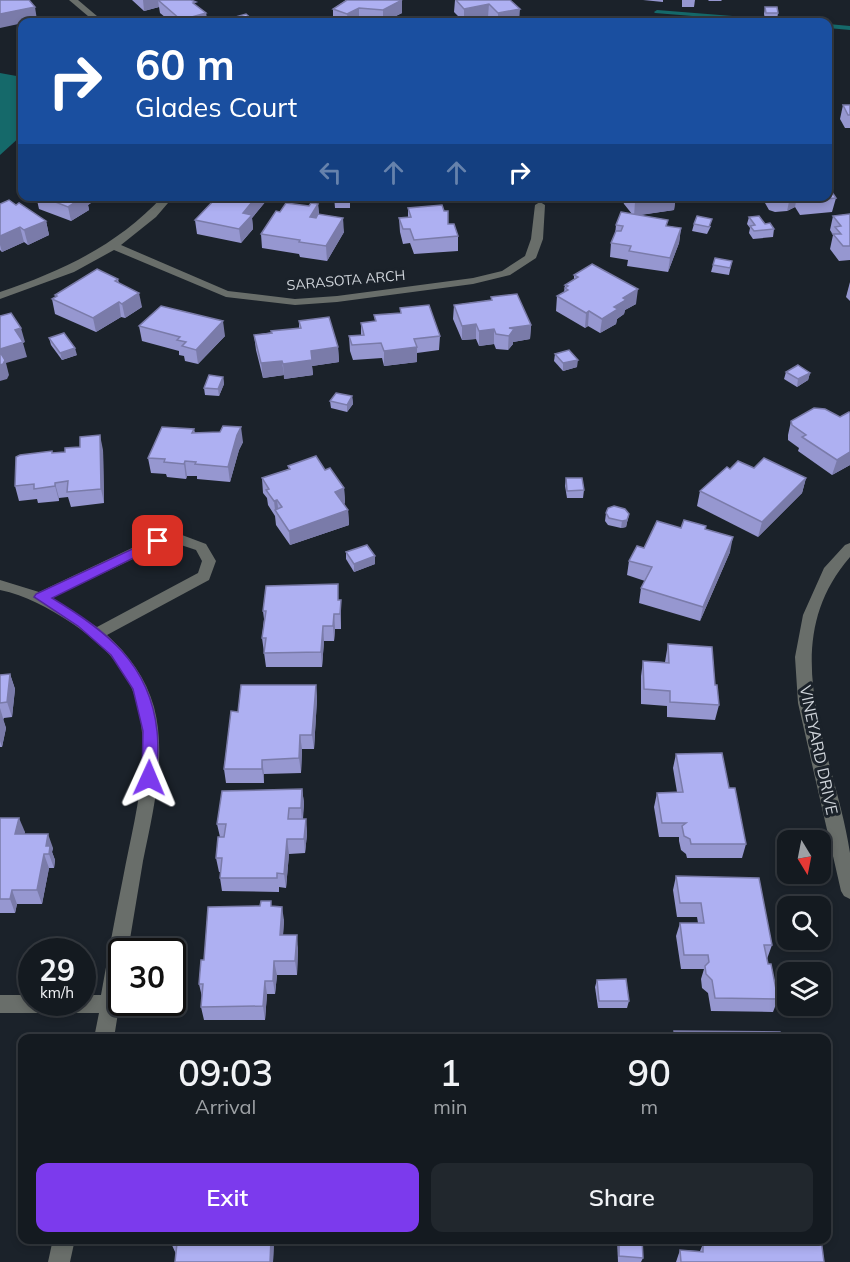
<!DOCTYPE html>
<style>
:root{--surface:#141a20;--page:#21272d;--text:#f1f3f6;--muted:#9da1a5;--line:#33383e;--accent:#7c3aed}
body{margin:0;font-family:Mulish,sans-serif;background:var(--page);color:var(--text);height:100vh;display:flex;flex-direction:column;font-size:22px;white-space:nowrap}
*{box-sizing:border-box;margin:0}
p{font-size:20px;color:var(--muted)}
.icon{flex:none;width:33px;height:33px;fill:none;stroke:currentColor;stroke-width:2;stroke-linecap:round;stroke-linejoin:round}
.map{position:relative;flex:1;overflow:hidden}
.details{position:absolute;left:18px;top:1034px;width:813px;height:210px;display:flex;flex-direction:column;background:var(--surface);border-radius:12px;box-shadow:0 3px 9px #0003,0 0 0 2px var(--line)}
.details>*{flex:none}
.hud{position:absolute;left:18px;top:18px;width:814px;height:183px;border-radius:12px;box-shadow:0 3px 9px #0003,0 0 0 2px var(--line);background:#1a4fa0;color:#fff;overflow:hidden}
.needle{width:39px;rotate:170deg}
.controls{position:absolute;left:777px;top:830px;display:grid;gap:12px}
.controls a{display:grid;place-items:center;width:54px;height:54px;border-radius:12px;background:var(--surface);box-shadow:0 3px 9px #0003,0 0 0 2px var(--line);font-size:30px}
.speed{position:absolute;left:18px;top:938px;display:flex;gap:12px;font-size:30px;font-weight:700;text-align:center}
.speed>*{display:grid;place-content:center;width:78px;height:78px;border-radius:50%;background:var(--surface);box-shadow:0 3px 9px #0003,0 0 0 2px var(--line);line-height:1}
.speed small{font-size:15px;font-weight:400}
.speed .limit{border:3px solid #111;border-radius:9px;background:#fff;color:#111}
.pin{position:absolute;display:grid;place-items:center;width:51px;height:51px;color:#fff;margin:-26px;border-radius:12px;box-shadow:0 3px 9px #0006}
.me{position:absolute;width:66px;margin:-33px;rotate:1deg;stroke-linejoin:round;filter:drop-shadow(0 0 4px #0008)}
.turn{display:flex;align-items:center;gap:21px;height:126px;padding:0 18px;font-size:27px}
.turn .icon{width:78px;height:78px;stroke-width:2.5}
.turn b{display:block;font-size:42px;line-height:51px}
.lanes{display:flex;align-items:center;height:57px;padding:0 18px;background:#0003;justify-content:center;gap:30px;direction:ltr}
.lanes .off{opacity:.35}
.eta{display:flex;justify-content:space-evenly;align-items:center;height:102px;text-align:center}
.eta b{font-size:36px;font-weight:600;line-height:42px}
.primary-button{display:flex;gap:12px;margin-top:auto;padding:12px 18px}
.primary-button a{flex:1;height:69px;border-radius:12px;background:var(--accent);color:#fff;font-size:24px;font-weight:600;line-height:69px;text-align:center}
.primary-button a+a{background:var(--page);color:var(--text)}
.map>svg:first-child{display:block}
.water{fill:#15696a}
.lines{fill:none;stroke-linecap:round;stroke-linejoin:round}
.stream{fill:#15696a;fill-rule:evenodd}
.minor{fill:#696e6a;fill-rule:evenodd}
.wall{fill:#9697d0}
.shaded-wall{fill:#7a7ba9}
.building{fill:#aeb0f2;stroke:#7a7ba9;stroke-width:1.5}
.route{fill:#7c3aed;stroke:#51269a;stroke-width:1.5}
.labels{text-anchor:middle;stroke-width:6;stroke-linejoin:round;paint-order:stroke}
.far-street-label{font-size:14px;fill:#cfd4da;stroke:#1b222a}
.street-label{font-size:16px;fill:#cfd4da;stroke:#1b222a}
</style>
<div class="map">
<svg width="850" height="1262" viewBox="0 0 850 1262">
<rect width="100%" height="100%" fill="#1b222a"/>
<!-- water -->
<polygon class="water" points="0,73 22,77 22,135 0,155"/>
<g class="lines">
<!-- stream -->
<g class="stream">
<polygon points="657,10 783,20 786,22 766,22 655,13 654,12"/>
<polygon points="828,24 850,26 850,30 828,28"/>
</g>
<!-- minor -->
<g class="minor">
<polygon points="69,0 78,0 104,22 95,22"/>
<path d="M163 196H174L156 217 121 245 228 291 295 299 337 296 473 278 502 271 525 256 531 239 535 205 540 202 545 205 543 239 536 258 510 275 473 284 337 302 295 305 226 297 114 250 74 272 0 299V292C62 271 118 245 163 196Z"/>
<path d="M182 535 206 544 216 561 209 580 107 635C129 655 146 678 154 707 167 756 153 812 143 861 138 891 133 921 128 951H122V988L114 1038H94L99 1013H0V995H32V1002H82V995H101C108 956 115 917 123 878 134 818 156 748 132 689 121 661 94 638 70 622 48 608 26 595 0 590V580L39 592 153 538ZM181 545 196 550 202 561 198 573 97 627 52 598 160 546Z"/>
<path d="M850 543V557C772 647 835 753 850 853 850 868 850 884 850 899L844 896 841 891 798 703 795 657 803 615 824 568 845 545Z"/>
<polygon points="53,1239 75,1239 70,1262 48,1262"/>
</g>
</g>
<!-- wall -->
<g class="wall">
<polygon points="132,0 191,0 196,6 206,13 207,22 171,22 160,13 159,7 144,11"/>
<polygon points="346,0 402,13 384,22 359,21 356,22 333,22 333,9"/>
<polygon points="455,0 510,0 519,22 494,22 488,17 464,22 454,12"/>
<polygon points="643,0 663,0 663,2"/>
<polygon points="682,0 695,0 694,7 682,7"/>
<polygon points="708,0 722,0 721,1 709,1"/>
<polygon points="765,7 778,13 777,20 765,19 764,14"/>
<polygon points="843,105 850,105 850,128 845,128 840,119"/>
<polygon points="36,196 101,196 88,205 89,210 71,221 39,209"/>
<polygon points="334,196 350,196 350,208 335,208"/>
<polygon points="621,196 681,196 680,201 675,202 674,210 639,215 667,226 681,228 679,243 668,272 627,266 628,260 610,257 611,243 615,235 616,225 632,214 624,204"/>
<polygon points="761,196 828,196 836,198 832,212 800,215 795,207 787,211 775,212 769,210"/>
<polygon points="266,201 252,218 253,229 241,243 197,234 195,220"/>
<polygon points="0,204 16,205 46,221 49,235 28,245 24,242 2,252 0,250"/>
<polygon points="318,204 319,214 344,232 327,261 300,257 299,254 262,248 261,234 280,212"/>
<polygon points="408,208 448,224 458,236 458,251 414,254 410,243 403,244 400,232 399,218 408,217"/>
<polygon points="850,214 850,260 839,261 830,249 833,235 830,230 833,216"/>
<polygon points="749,217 774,229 773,237 753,239 749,233 750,228 747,224"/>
<polygon points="694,224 711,226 707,234 692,231"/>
<polygon points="732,261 729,275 711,272 713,265"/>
<polygon points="574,275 636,304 625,310 624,314 617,319 616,324 600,333 588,326 585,328 556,311 557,296 564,292 565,285 574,280"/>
<polygon points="118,279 119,283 142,307 125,318 121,317 96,332 55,314 52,299 56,297 55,295"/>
<polygon points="850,282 850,301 846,297"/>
<polygon points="491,297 531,325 530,339 513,342 513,344 508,350 496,349 494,344 479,346 476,339 462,340 453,319 454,305 491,300"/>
<polygon points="400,308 440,336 439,350 417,353 417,362 384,366 382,358 353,360 350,351 349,336 361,335 361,323 375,321 374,315 400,313"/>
<polygon points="299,321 338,347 339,362 312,366 313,375 284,379 284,375 263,378 256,350 254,335 299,328"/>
<polygon points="139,326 225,336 198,364 185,361 184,356 179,355 179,351 142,341"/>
<polygon points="49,338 77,355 62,360 51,345"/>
<polygon points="555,354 577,367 563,371 554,361"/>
<polygon points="786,372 810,373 808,380 797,387 784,379"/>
<polygon points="223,377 224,384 219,396 205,395 204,388"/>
<polygon points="352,396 353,404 347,412 331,408 330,401"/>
<polygon points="850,413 850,465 832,475 798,451 799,448 788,440 788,435 791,421 840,417"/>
<polygon points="194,429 195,433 243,442 239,450 230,482 197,479 197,476 187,476 186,479 167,477 166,474 151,473 148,458"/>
<polygon points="103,450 104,503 71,507 68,497 59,498 59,501 38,503 37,499 19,501 15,486 53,453"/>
<polygon points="288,466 325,470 344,488 345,503 344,504 348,510 349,525 290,545 276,525 275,516 268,505 267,498 263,493 262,478 289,469"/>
<polygon points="754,468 806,478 802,493 758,537 697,506 700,491 730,469"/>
<polygon points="566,478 584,490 583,498 567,498 565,486"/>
<polygon points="606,513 629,514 626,527 621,528 608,525 605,521"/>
<polygon points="681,528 705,529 730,552 700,621 639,603 641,588 645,581 627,575 629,561 644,548"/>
<polygon points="346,552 375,556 375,564 354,572 346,559"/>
<polygon points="339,600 341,615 341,629 335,629 334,641 324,641 322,667 266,667 262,638 264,619 263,611"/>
<polygon points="668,644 715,685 719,705 715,720 667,717 667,706 641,704 641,676 643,661 665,662"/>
<polygon points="10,674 15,689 12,717 4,718 3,720 6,728 2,747 0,747 0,675"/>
<polygon points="316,685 317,699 314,749 302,749 301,773 264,774 264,783 226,783 224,769 238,712"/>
<polygon points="676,754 729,788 746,844 742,858 687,858 686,854 681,850 679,841 679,837 659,837 654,807 657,793 677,792 673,768"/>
<polygon points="302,789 304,803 303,819 306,819 307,834 305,853 289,854 286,888 279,887 279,892 222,891 220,878 220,872 219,872 216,858 220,837 217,824"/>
<polygon points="0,818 25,832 24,834 53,848 52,852 55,860 54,868 49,868 42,904 17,904 15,913 0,913"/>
<polygon points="676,876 772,945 767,959 768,964 778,999 773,1012 711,1011 708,993 702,988 701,979 704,969 681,969 676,936 680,923 698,923 697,917 677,917 673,890"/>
<polygon points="272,906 284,920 283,935 298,948 297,975 277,975 275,994 267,994 265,1020 204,1020 201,1007 202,997 199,984 204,960"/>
<polygon points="597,980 629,1001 627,1008 598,1008 595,987"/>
<polygon points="172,1239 274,1239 273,1262 175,1262 176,1254 171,1243"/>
<polygon points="617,1239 642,1239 643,1258 641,1262 618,1262"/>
<polygon points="719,1239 821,1239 824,1262 676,1262 680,1250 700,1251 703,1244 719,1245"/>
</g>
<!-- shaded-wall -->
<g class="shaded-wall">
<polygon points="143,0 180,0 158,0 159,7 144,11"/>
<polygon points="402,0 402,13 383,22 383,10"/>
<polygon points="489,4 488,17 464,22 464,9"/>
<polygon points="35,7 37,20 0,28 0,14"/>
<polygon points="359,8 359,21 356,22 348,22 347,14"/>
<polygon points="520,9 519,22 498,22 498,13"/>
<polygon points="206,13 207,22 182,22 181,20"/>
<polygon points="83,196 101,196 88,205 89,210 71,221 68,207"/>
<polygon points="257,196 266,196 266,201 252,218 253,229 241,243 239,229 243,213"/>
<polygon points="669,196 681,196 680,201 675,202 674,210 634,216 635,202"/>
<polygon points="797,196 795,207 787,211 790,197"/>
<polygon points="318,204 319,218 310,217"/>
<polygon points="343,218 344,232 327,261 326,246"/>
<polygon points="46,221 49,235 28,245 24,230"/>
<polygon points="20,227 24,242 2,252 0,245 0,236"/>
<polygon points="681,228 679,243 668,272 670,258"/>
<polygon points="638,289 636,304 625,310 624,314 617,319 616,324 600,333 602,319 623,298"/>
<polygon points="139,293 142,307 125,318 122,304"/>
<polygon points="119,302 121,317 96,332 93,318"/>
<polygon points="589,311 588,326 585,328 586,313"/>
<polygon points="223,321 225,336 198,364 196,350"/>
<polygon points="476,324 476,339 462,340 462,326"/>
<polygon points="531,325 530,339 513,342 513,344 508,350 509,328"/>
<polygon points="21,328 25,342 23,343 27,357 6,363 9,375 7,379 0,381 0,349 15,330"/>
<polygon points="494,329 494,344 479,346 479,331"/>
<polygon points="338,347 339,362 312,366 313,375 284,379 283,364 311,351"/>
<polygon points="417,347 417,362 384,366 384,351"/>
<polygon points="75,348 77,355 62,360 60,353"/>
<polygon points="578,360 577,367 563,371 563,363"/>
<polygon points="282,361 284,375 263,378 261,363"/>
<polygon points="810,373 808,380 797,387 798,379"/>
<polygon points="223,377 224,384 219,396 218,389"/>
<polygon points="352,396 353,404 347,412 347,405"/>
<polygon points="241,427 243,442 239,450 230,482 228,467 237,435"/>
<polygon points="100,435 103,450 104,503 101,489"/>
<polygon points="850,452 850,465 832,475 837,460"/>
<polygon points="185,461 187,476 186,479 184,464"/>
<polygon points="806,478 802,493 758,537 762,522"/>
<polygon points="55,483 59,498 59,501 55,486"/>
<polygon points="344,488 345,503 336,507 335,492"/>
<polygon points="277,500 279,515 275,510 274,501"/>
<polygon points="348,510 349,525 290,545 289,531"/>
<polygon points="629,514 626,527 621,528 622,521"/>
<polygon points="733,537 730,552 700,621 703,607"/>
<polygon points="375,556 375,564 354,572 354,564"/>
<polygon points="341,600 341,629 340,614"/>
<polygon points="334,614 335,629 334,641 333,626"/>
<polygon points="323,626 324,641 322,667 321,652"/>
<polygon points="10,674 15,689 12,717 7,702"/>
<polygon points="316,685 317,699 314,749 312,735"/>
<polygon points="0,708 6,728 2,747 0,741"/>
<polygon points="300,735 302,749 301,773 299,758"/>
<polygon points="262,760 264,774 264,783 262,769"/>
<polygon points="302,789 304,803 302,822 301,808"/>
<polygon points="19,818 25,832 20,848 15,834"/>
<polygon points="306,819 307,834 305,853 304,839"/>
<polygon points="48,834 53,848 52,852 55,860 54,868 46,846"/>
<polygon points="287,839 289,854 286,888 284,874"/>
<polygon points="44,854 49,868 42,904 37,890"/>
<polygon points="12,890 17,904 15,913 10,899"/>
<polygon points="282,907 284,920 282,949 280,935"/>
<polygon points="297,935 298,948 297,975 295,961"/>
<polygon points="274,961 277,975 275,994 273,981"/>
<polygon points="265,981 267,994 265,1020 263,1006"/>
<polygon points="271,1239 274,1239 273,1262 270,1262"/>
</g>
<!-- building -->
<g class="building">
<polygon points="0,0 29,0 35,7 0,14"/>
<polygon points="158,0 191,0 196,2 193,3 206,13 181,20"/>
<polygon points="347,0 402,0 383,10 359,8 347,14 333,9"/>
<polygon points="456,0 510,0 520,9 498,13 489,4 464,9"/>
<polygon points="765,7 777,7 778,13 766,13"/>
<polygon points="246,14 253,20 244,22 239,22 232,18"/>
<polygon points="843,105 850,105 850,115 848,115"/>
<polygon points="828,186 836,198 804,201 801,196 828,196"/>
<polygon points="40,196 85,196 68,207"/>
<polygon points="218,196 257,196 243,213 252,215 239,229 195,220"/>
<polygon points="334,196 350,196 350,200 334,201"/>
<polygon points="631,196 675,196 635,202"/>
<polygon points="773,196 791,196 778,198"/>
<polygon points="9,200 16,205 19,203 46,221 24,230 20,227 0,236 0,204"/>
<polygon points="286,203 309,206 311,203 318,204 310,217 316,218 318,214 343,218 326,246 299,242 300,240 261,234 276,211 280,212"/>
<polygon points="442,205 444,211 448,211 448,224 454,224 458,236 414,240 410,229 403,229 399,218 411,217 408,208"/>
<polygon points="621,212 668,220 666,226 681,228 670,258 629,251 631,246 611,243 616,231 621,231 623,226 616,225"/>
<polygon points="850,214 850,246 843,246 833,234 841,234 835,227 841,226 833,216"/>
<polygon points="697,216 712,219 709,227 694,224"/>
<polygon points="759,216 765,224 770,223 774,229 754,231 750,226 755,225 749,217"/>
<polygon points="715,258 732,261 730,268 713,265"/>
<polygon points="592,264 638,289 623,298 626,300 614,307 618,309 602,319 589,311 586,313 557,296 568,290 565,288 568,286 565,285 578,277 574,275"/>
<polygon points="97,269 118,279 115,281 139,293 122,304 119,302 93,318 52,299 57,296 55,295"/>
<polygon points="517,294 531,325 509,328 514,329 509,336 496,334 494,329 479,331 476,324 462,326 454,305 492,300 491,297"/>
<polygon points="429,305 440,336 414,339 417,347 384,351 381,343 352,345 349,336 364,335 361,323 376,321 374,315 401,313 400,308"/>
<polygon points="161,306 223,321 196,350 182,346 186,342 177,340 180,337 139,326"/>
<polygon points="11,313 21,328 15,330 23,342 0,349 0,316"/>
<polygon points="329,317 338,347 311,351 312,360 283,364 282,361 261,363 254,335 272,333 271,331 301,328 299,321"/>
<polygon points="64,333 75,348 60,353 49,338"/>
<polygon points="569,350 578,360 563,363 555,354"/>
<polygon points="0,352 5,360 3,364 0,365"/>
<polygon points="798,365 810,373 798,379 786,372"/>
<polygon points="209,375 223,377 218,389 204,388"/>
<polygon points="336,393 352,396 347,405 330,401"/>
<polygon points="814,408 825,409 840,417 849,412 850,413 850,452 837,460 802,437 806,435 792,425 791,421"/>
<polygon points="223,426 241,427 237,435 228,467 195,464 196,462 185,461 184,464 164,462 165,459 148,458 162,427 194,429 192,433 220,432"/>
<polygon points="100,435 101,489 67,492 68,481 55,483 55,486 34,489 34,484 15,486 16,457 20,455 52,451 52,453 65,452 65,448 80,447 80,437"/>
<polygon points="316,456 325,470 330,468 344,488 335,492 348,510 289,531 275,510 282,507 277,500 274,501 266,490 269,489 262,478 290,469 288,466"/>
<polygon points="764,458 806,478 762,522 700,491 727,467 730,469 738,461 754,468"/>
<polygon points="566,478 582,478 584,490 567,491"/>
<polygon points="614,506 625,509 629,514 627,520 622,521 609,518 606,513 608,508"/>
<polygon points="684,520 706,526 705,529 733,537 703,607 641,588 652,567 629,561 637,546 644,548 657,521 681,528"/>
<polygon points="367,545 375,556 354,564 346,552"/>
<polygon points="338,584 338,600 341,600 340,614 334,614 333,626 323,626 321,652 264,653 266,638 262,638 266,611 263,611 266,586"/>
<polygon points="668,644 712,647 715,685 717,685 719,705 670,702 670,691 644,689 643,661 669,663"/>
<polygon points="10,674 7,702 0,703 0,675"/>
<polygon points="241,685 316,685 312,735 300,735 299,758 262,760 262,769 224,769 231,711 238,712"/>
<polygon points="722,753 729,788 735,788 746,844 691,844 690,839 684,836 682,826 686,823 662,823 657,793 683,792 676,754"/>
<polygon points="302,789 301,808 289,808 288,819 306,819 304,839 287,839 284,874 277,873 277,878 220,878 222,858 216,858 218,837 224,837 226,824 217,824 222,791"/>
<polygon points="0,818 19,818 15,834 48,834 46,846 50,846 49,854 44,854 37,890 12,890 10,899 0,899"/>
<polygon points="676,876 759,878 772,945 764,945 768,964 771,964 778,999 715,998 712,980 706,974 705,966 709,962 708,955 684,955 680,923 704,923 701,903 680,903"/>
<polygon points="261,901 271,901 271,906 282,907 280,935 297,935 295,961 274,961 273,981 265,981 263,1006 201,1007 203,984 199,984 201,960 204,960 208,907 260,906"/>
<polygon points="626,979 629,1001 599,1001 597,980"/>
<polygon points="674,1031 780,1032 781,1038 675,1038"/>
<polygon points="248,1034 261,1034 260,1038 248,1038"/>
<polygon points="190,1037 221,1038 190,1038"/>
<polygon points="172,1239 271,1239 270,1262 175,1262 177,1243 171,1243"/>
<polygon points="619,1239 642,1239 643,1258 619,1256"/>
<polygon points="725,1239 821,1239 824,1262 681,1262 680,1250 703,1252 703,1244 725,1245"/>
</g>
<!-- route -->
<path class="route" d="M158 537 164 541 162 544 52 598C105 630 150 663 157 731 159 746 157 763 157 778L154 782H144L142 778 143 731 133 689 111 655 78 626 34 597 36 594Z"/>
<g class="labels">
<!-- far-street labels -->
<g class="far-street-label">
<text transform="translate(346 280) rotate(-5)" y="5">SARASOTA ARCH</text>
</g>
<!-- street labels -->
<g class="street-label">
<text transform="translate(819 750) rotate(78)" y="6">VINEYARD DRIVE</text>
</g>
</g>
</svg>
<div class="controls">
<a><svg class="needle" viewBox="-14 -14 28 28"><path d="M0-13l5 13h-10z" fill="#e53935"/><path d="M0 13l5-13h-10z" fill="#9da1a5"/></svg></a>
<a><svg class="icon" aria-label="search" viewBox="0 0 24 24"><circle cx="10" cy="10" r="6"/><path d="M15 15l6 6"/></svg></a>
<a><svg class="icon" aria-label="layers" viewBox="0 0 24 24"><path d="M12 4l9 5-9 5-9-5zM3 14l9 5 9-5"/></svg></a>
</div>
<div class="speed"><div>29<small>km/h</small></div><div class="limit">30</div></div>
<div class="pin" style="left:158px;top:541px;background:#d93025"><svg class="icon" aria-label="arrive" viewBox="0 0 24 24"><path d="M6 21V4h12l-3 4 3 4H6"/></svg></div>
<svg class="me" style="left:149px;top:778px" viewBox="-20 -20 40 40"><path d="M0-17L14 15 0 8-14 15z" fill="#7c3aed" stroke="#fff" stroke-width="4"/></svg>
<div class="hud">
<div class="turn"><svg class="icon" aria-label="right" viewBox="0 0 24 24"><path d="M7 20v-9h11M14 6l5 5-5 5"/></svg><div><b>60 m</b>Glades Court</div></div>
<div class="lanes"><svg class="icon off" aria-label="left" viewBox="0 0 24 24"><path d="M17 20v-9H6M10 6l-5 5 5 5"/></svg><svg class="icon off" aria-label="ahead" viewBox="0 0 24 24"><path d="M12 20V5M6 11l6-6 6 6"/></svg><svg class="icon off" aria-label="ahead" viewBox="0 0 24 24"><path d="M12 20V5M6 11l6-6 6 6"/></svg><svg class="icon" aria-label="right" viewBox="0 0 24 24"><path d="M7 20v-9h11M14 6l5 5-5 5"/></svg></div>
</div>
<section class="details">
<div class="eta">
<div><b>09:03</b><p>Arrival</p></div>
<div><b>1</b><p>min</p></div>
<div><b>90</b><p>m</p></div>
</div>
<div class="primary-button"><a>Exit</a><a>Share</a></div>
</section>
</div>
